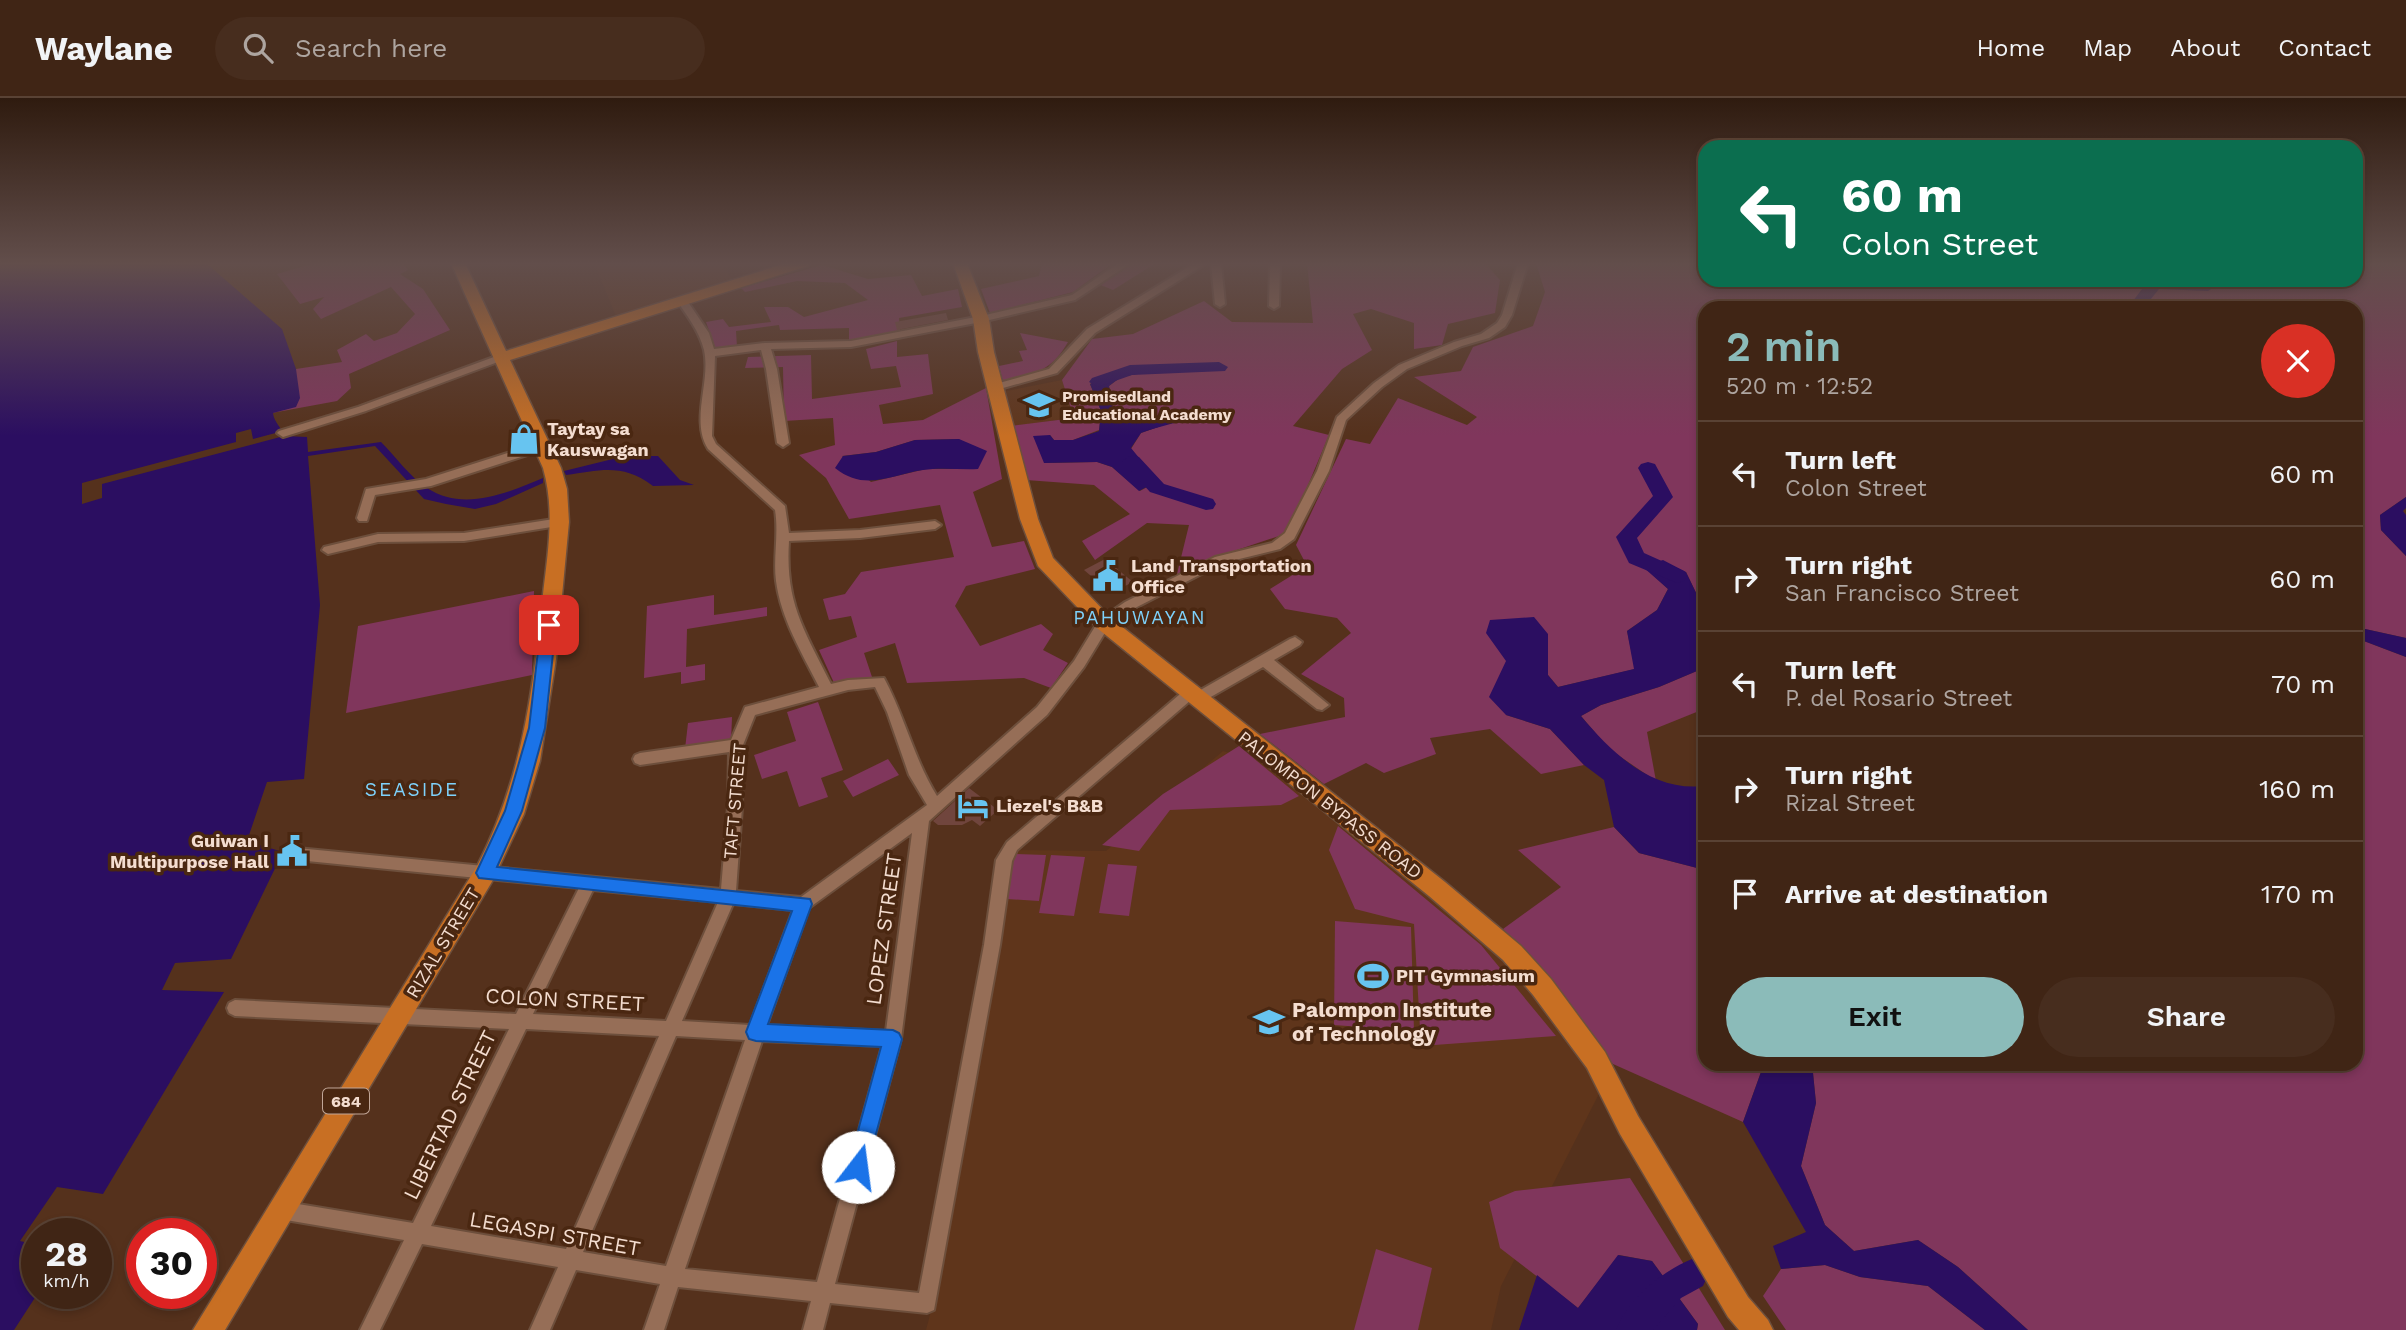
<!DOCTYPE html>
<meta charset="utf-8">
<style>
:root{--surface:#402515;--page:#472d1e;--text:#f1f3f6;--muted:#aea5a0;--line:#594234;--accent:#8bbbb9}
body{margin:0;font-family:"Work Sans",sans-serif;background:var(--page);color:var(--text);height:100vh;display:flex;flex-direction:column;font-size:26px;white-space:nowrap}
*{box-sizing:border-box;margin:0}
p{font-size:23px;color:var(--muted)}
.icon{flex:none;width:38px;height:38px;fill:none;stroke:currentColor;stroke-width:2;stroke-linecap:round;stroke-linejoin:round}
.map{position:relative;flex:1;overflow:hidden}
.details{position:absolute;left:1698px;top:203px;width:665px;height:770px;display:flex;flex-direction:column;background:var(--surface);border-radius:21px;box-shadow:0 4px 10px #0003,0 0 0 2px var(--line)}
.details>*{flex:none}
.guide{position:absolute;left:1698px;top:42px;width:665px;height:147px;border-radius:21px;box-shadow:0 4px 10px #0003,0 0 0 2px var(--line);background:#0b6e4f;color:#fff;overflow:hidden}
.speed{position:absolute;left:21px;top:1120px;display:flex;gap:14px;font-size:35px;font-weight:700;text-align:center}
.speed>*{display:grid;place-content:center;width:91px;height:91px;border-radius:50%;background:var(--surface);box-shadow:0 4px 10px #0003,0 0 0 2px var(--line);line-height:1}
.speed small{font-size:18px;font-weight:400}
.speed .limit{border:10px solid #d22;background:#fff;color:#111}
.pin{position:absolute;display:grid;place-items:center;width:60px;height:60px;color:#fff;margin:-30px;border-radius:14px;box-shadow:0 4px 10px #0006}
.me{position:absolute;width:77px;margin:-38px;rotate:15deg;stroke-linejoin:round;filter:drop-shadow(0 0 5px #0008)}
.turn{display:flex;align-items:center;gap:24px;height:147px;padding:0 28px;font-size:32px}
.turn .icon{width:91px;height:91px;stroke-width:2.5}
.turn b{display:block;font-size:49px;line-height:60px}
.round{display:grid;place-items:center;flex:none;width:74px;height:74px;border-radius:37px;background:var(--page)}
.headline{display:flex;align-items:center;justify-content:space-between;height:119px;padding:0 28px}
h1{font-size:42px;font-weight:600;line-height:52px;color:var(--accent)}
.primary-button{display:flex;gap:14px;margin-top:auto;padding:14px 28px}
.primary-button a{flex:1;height:80px;border-radius:42px;background:var(--accent);color:#111;font-size:28px;font-weight:600;line-height:80px;text-align:center}
.primary-button a+a{background:var(--page);color:var(--text)}
ul{padding:0;list-style:none}
li{display:flex;align-items:center;gap:21px;height:105px;padding:0 28px;border-top:2px solid var(--line)}
li div{flex:1}
li b{display:block;font-size:26px}
li em{font-style:normal}
header{display:flex;align-items:center;gap:42px;box-sizing:border-box;height:98px;padding:0 35px;background:var(--surface);border-bottom:2px solid var(--line)}
header strong{font-size:33px}
nav{display:flex;gap:38px;margin-inline-start:auto;font-size:24px}
.search{width:490px;height:63px;background:var(--page);display:flex;align-items:center;gap:18px;box-sizing:border-box;padding:0 24px;border-radius:38px;color:var(--muted);font-size:26px}
.map>svg:first-child{display:block}
.built{fill:#5f351b}
.green{fill:#80365c;fill-rule:evenodd}
.water{fill:#2b0e61}
.pier{fill:#55311c}
.lines{fill:none;stroke-linecap:round;stroke-linejoin:round}
.river{fill:#2b0e61;fill-rule:evenodd}
.building{fill:#70453d}
.street-casing{stroke:#6d4f3c;stroke-width:4}
.primary-casing{stroke:#6d4f3c;stroke-width:3}
.street{fill:#966e57;fill-rule:evenodd}
.primary{fill:#c86f23;fill-rule:evenodd}
.route{fill:#1a73e8;stroke:#114b97;stroke-width:2}
.labels{text-anchor:middle;stroke-width:7;stroke-linejoin:round;paint-order:stroke}
.far-poi-label{font-size:16px;font-weight:bold;fill:#f4ddd0;stroke:#4a2711;text-anchor:start}
.shield{fill:#4a2711;stroke:#c1a697;stroke-width:2}
.shield-label{font-size:16px;font-weight:bold;fill:#f4ddd0}
.poi-label{font-size:18px;font-weight:bold;fill:#f4ddd0;stroke:#4a2711;text-anchor:start}
.street-label{font-size:18px;fill:#f4ddd0;stroke:#4a2711}
.neighbourhood-label{font-size:19px;letter-spacing:2px;fill:#7ed2fb;stroke:#4a2711}
.near-street-label{font-size:21px;fill:#f4ddd0;stroke:#4a2711}
.near-poi-label{font-size:21px;font-weight:bold;fill:#f4ddd0;stroke:#4a2711;text-anchor:start}
</style>
<header>
<strong>Waylane</strong>
<div class="search"><svg class="icon" aria-label="search" viewBox="0 0 24 24"><circle cx="10" cy="10" r="6"/><path d="M15 15l6 6"/></svg>Search here</div>
<nav><a>Home</a><a>Map</a><a>About</a><a>Contact</a></nav>
</header>
<div class="map">
<svg width="2406" height="1232" viewBox="0 0 2406 1232">
<rect width="100%" height="100%" fill="#55311c"/>
<!-- built -->
<g class="built">
<polygon points="594,165 721,165 733,183 616,218"/>
<polygon points="1062,282 1075,320 1011,328 1006,293"/>
<polygon points="1223,653 1272,668 1505,862 1604,986 1501,1188 1491,1232 926,1232 936,1194 1012,752 1106,753"/>
</g>
<!-- green -->
<g class="green">
<polygon points="315,165 403,165 408,172 400,176 423,191 450,232 349,276 351,290 337,303 261,317 280,266 296,271 342,264 337,252 366,236 374,243 397,235 415,216 391,189 321,221 313,211 324,199 300,206 277,176"/>
<polygon points="1042,165 1113,165 1073,194 990,215 981,191 1039,178"/>
<polygon points="1126,165 1156,165 1113,192 1098,186"/>
<path d="M1307 165H1485L1500 182 1495 215 1448 226 1442 247 1414 251V225L1371 211 1353 216 1372 252 1342 271 1293 328 1329 337 1288 435 1207 462 1177 476 1189 427 1147 425 1095 462 1082 443 1130 416 1094 387 1026 382 1011 328 1074 320 1062 282 1092 241 1133 236 1204 203 1232 224 1313 225ZM1146 269 1147 274 1121 279 1109 288 1114 317 1122 325 1172 317 1175 323 1141 335 1131 351 1158 383 1140 393 1112 369 1097 364 1044 365 1050 337 1054 342H1073L1099 332 1101 313 1090 286 1110 276Z"/>
<polygon points="1536,165 1704,165 1704,182 2356,182 2356,165 2406,165 2406,399 2380,417 2381,432 2406,458 2406,540 2356,529 2356,210 1704,210 1704,505 1700,503 1686,474 1644,469 1668,491 1657,512 1627,533 1635,571 1558,589 1548,577 1547,536 1506,563 1506,617 1550,631 1584,667 1541,676 1490,631 1430,640 1436,656 1384,675 1366,665 1324,686 1260,636 1345,619 1344,600 1301,576 1351,535 1337,520 1285,511 1270,491 1307,468 1296,447 1346,341 1370,346 1398,300 1467,327 1477,319 1414,279 1461,273 1473,249 1533,228 1545,194"/>
<polygon points="822,167 868,181 911,177 922,198 958,191 962,209 899,220 900,234 849,244 849,230 780,232 779,227 736,233 737,249 716,252 706,224 723,221 729,229 771,224 764,209 788,209 804,219 868,202 845,185 797,183 745,194 741,190"/>
<path d="M1020 235 1068 244C1050 275 1035 275 1003 284L999 268 1023 263 1019 253 1027 252Z"/>
<path d="M897 243V259L928 256 933 296 879 307 883 326 923 322 986 290 1002 381 973 394 992 449 1024 443 1035 471 966 488 955 508 980 548 1041 526 1053 536 1043 552 1068 565 1051 590 1024 580 907 585 895 545 864 555 873 582 835 587 819 552 857 539 851 518 829 522 823 501 845 496 861 474 954 459 940 407 849 421 826 380 799 357 835 347 833 320 784 323 783 269 745 270 748 259 811 257 812 301 901 289 896 268 871 271 866 251ZM959 341 978 371H926L871 384 842 358 876 354 915 342Z"/>
<polygon points="534,493 532,577 346,615 358,528"/>
<polygon points="714,497 714,517 767,509 767,518 687,531 686,569 705,566 705,582 681,586 681,574 644,580 647,508"/>
<polygon points="2356,540 2406,559 2406,1232 2028,1232 1958,1169 1918,1142 1854,1153 1825,1127 1801,1068 1816,1005 1813,975 1841,966 2356,966"/>
<polygon points="1704,570 1704,611 1647,634 1656,683 1609,651 1581,618 1601,607 1659,589"/>
<polygon points="818,604 843,672 821,680 828,699 799,709 787,673 762,681 754,657 796,643 787,614"/>
<polygon points="732,619 731,645 685,651 688,625"/>
<polygon points="1239,648 1299,698 1281,707 1170,712 1139,753 1102,747 1163,696"/>
<polygon points="888,661 899,677 853,699 843,683"/>
<polygon points="1338,728 1481,847 1556,938 1421,948 1414,826 1355,811 1329,752"/>
<polygon points="1614,729 1639,755 1701,771 1704,776 1704,966 1759,966 1761,974 1743,1024 1613,966 1503,831 1561,789 1518,752"/>
<polygon points="1014,756 1046,757 1039,803 1007,801"/>
<polygon points="1051,757 1085,759 1074,818 1039,815"/>
<polygon points="1108,766 1137,768 1129,818 1099,815"/>
<polygon points="1335,823 1411,829 1414,933 1334,927"/>
<polygon points="1630,1080 1725,1232 1697,1232 1698,1226 1652,1163 1619,1157 1578,1210 1500,1150 1489,1104 1515,1093"/>
<polygon points="1376,1151 1432,1170 1418,1232 1354,1232"/>
<polygon points="1825,1167 1860,1179 1928,1188 1985,1232 1786,1232 1763,1198 1781,1171"/>
</g>
<!-- water -->
<g class="water">
<path d="M0 165H206L282 231 296 271 300 300 296 309 273 315C274 325 282 329 284 338L307 339 308 354 381 344C395 358 410 379 427 390 463 414 508 395 543 380V385L496 406 475 411 446 406 424 401 375 348 308 358 320 507 304 681 267 684 247 743 283 754 231 861 175 865 162 892 224 894 103 1096 57 1089 20 1143 37 1147 38 1195 14 1232H0Z"/>
<polygon points="1146,269 1147,274 1121,279 1109,288 1114,317 1122,325 1173,317 1175,323 1141,335 1131,350 1158,383 1139,393 1112,369 1097,364 1044,365 1033,338 1050,337 1054,342 1073,342 1099,333 1101,313 1090,286 1109,276"/>
<path d="M959 341 987 353 978 371C960 372 941 369 923 372 890 377 865 394 835 370L843 358 876 354 915 342Z"/>
<path d="M625 358H658L680 382 694 387 653 388C623 365 601 372 566 377L564 373Z"/>
<polygon points="2406,399 2406,410 2403,413 2406,417 2406,458 2381,432 2380,417"/>
<path d="M1663 462 1686 474 1700 503 1704 505V570L1659 589 1601 607 1581 618C1612 655 1652 694 1704 688V776L1701 771 1639 755 1614 729 1604 682 1584 667 1550 631 1506 617 1489 599 1506 563 1486 535 1490 522 1534 519 1548 536V577L1558 589 1634 571 1627 533 1657 512 1668 491 1643 469Z"/>
<polygon points="2356,529 2406,540 2406,559 2356,540"/>
<polygon points="1759,966 1841,966 1813,975 1816,1005 1801,1068 1825,1127 1854,1153 1918,1142 1958,1169 2028,1232 1985,1232 1928,1188 1860,1179 1825,1167 1781,1171 1773,1148 1806,1134 1743,1024 1761,974"/>
<polygon points="1618,1157 1652,1163 1698,1226 1697,1232 1519,1232 1537,1177 1578,1210"/>
</g>
<!-- pier -->
<polygon class="pier" points="251,331 253,341 283,333 284,338 102,386 102,400 82,406 82,385 236,344 236,335"/>
<g class="lines">
<!-- river -->
<g class="river">
<polygon points="2148,183 2208,183 2216,188 2208,193 2159,191 2146,207 2148,210 2132,210 2130,207"/>
<polygon points="1219,264 1228,269 1225,273 1132,277 1098,289 1089,284 1092,280 1130,267"/>
<polygon points="1179,312 1188,318 1185,322 1145,333 1136,327 1138,323"/>
<polygon points="1132,357 1139,359 1164,386 1213,401 1216,406 1213,411 1206,412 1150,394 1122,363"/>
<polygon points="1648,364 1655,366 1673,399 1637,440 1644,455 1684,473 1687,478 1684,483 1677,485 1629,465 1616,439 1653,398 1638,370 1641,366"/>
<path d="M1692 1161 1703 1166 1708 1177 1703 1188 1681 1200 1653 1232H1616C1629 1200 1661 1174 1692 1161Z"/>
</g>
</g>
<!-- building -->
<g class="building">
<polygon points="946,215 948,222 897,232 895,224"/>
<polygon points="1105,461 1133,484 1111,495 1084,472"/>
<polygon points="969,690 998,712 980,728 972,722 962,727 938,727 933,723"/>
</g>
<g class="lines">
<defs>
<g id="street">
<path d="M1119 165H1131L1075 202 981 224 851 249 771 251 777 271 789 345 783 349 777 345 766 271 761 252 715 258 712 338 716 346 785 408 789 435 860 432 935 423 941 427 935 431 860 440 789 443C785 505 804 532 831 586L848 582 884 580C905 619 914 661 937 698L1037 609 1074 563 1099 522 1125 504 1215 459 1272 445 1285 435 1317 373 1337 319 1374 285 1399 267 1454 244 1481 236 1497 225 1502 217 1518 165H1528L1512 217 1505 229 1489 240 1462 248 1407 271 1382 289 1346 322 1329 373 1294 441 1280 451 1223 465 1135 510 1109 528 1084 569 1047 617 929 723 901 941 835 1186 919 1195 984 847 996 762 1007 744 1186 591 1191 590 1197 594 1290 541 1295 539 1302 544 1300 547 1274 562 1329 607 1322 612 1317 611 1263 569 1202 604 1197 605 1191 602 1017 752 1012 763 1000 847 934 1212 927 1215 830 1205 823 1232H803L811 1203 678 1189 664 1232H644L660 1186 576 1172 550 1232H530L558 1169 422 1146 380 1232H360L404 1142 280 1121 273 1119 271 1112 273 1105 280 1103 413 1125 509 931 235 918 229 915 227 910 229 905 235 902 516 916 579 790 297 762 292 760 289 756 292 752 297 750 721 791 728 709 729 654 640 667 635 665 633 661 635 657 640 655 731 642 745 609 819 589C802 555 781 521 776 483 773 460 779 436 775 412L708 351C690 322 711 284 704 252 699 233 688 219 677 203L678 201H686L709 235 714 251 765 245 851 243 981 218 1072 197ZM875 589 887 614 909 677 927 707 801 799 736 793 742 709 743 647 755 617 848 592ZM912 735 886 933 767 927 809 810ZM593 792 718 804 666 923 533 916ZM733 806 793 812 750 927 682 923ZM526 931 659 938 566 1151 431 1128ZM676 938 745 942 666 1168 583 1154ZM762 943 882 948 817 1184 685 1171Z"/>
<polygon points="1195,165 1207,165 1095,235 1057,275 996,292 990,289 992,287 1049,271 1087,231"/>
<polygon points="1211,165 1221,165 1225,206 1220,209 1215,206"/>
<polygon points="1270,165 1280,165 1279,208 1274,211 1269,208"/>
<polygon points="502,256 507,259 506,261 366,313 283,339 277,335 279,333 358,309"/>
<polygon points="542,344 546,345 546,351 431,388 375,397 367,423 359,423 357,420 366,391 426,381"/>
<polygon points="560,420 564,421 566,424 564,427 464,443 378,444 328,456 322,452 324,449 378,436 464,435"/>
</g>
<g id="primary">
<path d="M451 165H465L506 253 787 165H810L808 168 510 262 561 370 567 391 569 424 556 561 540 663 524 716 493 782 225 1232H193L477 768C522 680 533 594 543 496 548 453 555 412 543 370Z"/>
<polygon points="953,165 967,165 989,221 994,254 1038,421 1053,460 1111,520 1445,784 1521,848 1551,881 1605,954 1638,1018 1748,1199 1768,1222 1773,1232 1739,1232 1728,1219 1620,1036 1587,970 1533,897 1503,862 1429,798 1097,530 1038,468 1020,421 978,254 973,221"/>
</g>
</defs>
<!-- street casing -->
<use href="#street" class="street-casing"/>
<!-- primary casing -->
<use href="#primary" class="primary-casing"/>
<!-- street -->
<use href="#street" class="street"/>
<!-- primary -->
<use href="#primary" class="primary"/>
</g>
<!-- sky -->
<linearGradient id="sky" x2="0" y2="1"><stop stop-color="#2f1b0f"/><stop offset="0.49" stop-color="#624e4b"/><stop offset="1" stop-color="#624e4b" stop-opacity="0"/></linearGradient>
<rect width="2406" height="338" fill="url(#sky)"/>
<!-- route -->
<polygon class="route" points="549,522 556,527 545,630 522,713 497,769 810,801 812,806 768,926 893,932 899,935 902,941 865,1076 858,1079 851,1076 848,1069 881,949 756,943 749,941 746,934 792,813 479,780 476,775 505,713 529,630 541,527"/>
<!-- icons -->
<defs>
<symbol id="school-bare" viewBox="-9 -9 18 18"><path d="M0-5L7-2L0 1L-7-2ZM-4 1L0 2.5L4 1V4Q0 6-4 4Z" fill="#67c4f0" stroke="#4a2711" stroke-width="2.5" paint-order="stroke"/></symbol>
<symbol id="shop-bare" viewBox="-9 -9 18 18"><path d="M-5-2.5h2.3a2.7 3.5 0 0 1 5.4 0H5L5.5 6h-11ZM-1.5-2.5h3a1.5 2.3 0 0 0-3 0Z" fill="#67c4f0" stroke="#4a2711" stroke-width="2.5" paint-order="stroke"/></symbol>
<symbol id="civic-bare" viewBox="-9 -9 18 18"><path d="M-.6-6.5H3V-4.5H.6V-3L4-1V1h2V6H-6V1h2V-1L-.6-3ZM-1.2 2.5V6h2.4V2.5Z" fill="#67c4f0" stroke="#4a2711" stroke-width="2.5" paint-order="stroke"/></symbol>
<symbol id="hotel-bare" viewBox="-9 -9 18 18"><path d="M-6-4.5h1.5V1H6V5H4.5V3h-9V5H-6ZM-4 0a1.8 1.8 0 1 1 3.6 0ZM.5 0V-2.5h3Q6-2.5 6 0Z" fill="#67c4f0" stroke="#4a2711" stroke-width="2.5" paint-order="stroke"/></symbol>
<symbol id="stadium-bare" viewBox="-9 -9 18 18"><path d="M0-5a6.5 5 0 1 0 0 10a6.5 5 0 1 0 0-10ZM-3.5-1.8h7v3.6h-7Z" fill="#67c4f0" stroke="#4a2711" stroke-width="2.5" paint-order="stroke"/></symbol>
<symbol id="university-bare" viewBox="-9 -9 18 18"><path d="M0-5L7-2L0 1L-7-2ZM-4 1L0 2.5L4 1V4Q0 6-4 4Z" fill="#67c4f0" stroke="#4a2711" stroke-width="2.5" paint-order="stroke"/></symbol>
</defs>
<g fill-rule="evenodd">
<use href="#school-bare" x="1017" y="285" width="44" height="44"/>
<use href="#shop-bare" x="502" y="319" width="44" height="44"/>
<use href="#civic-bare" x="1086" y="456" width="44" height="44"/>
<use href="#hotel-bare" x="951" y="686" width="44" height="44"/>
<use href="#civic-bare" x="270" y="731" width="44" height="44"/>
<use href="#stadium-bare" x="1351" y="856" width="44" height="44"/>
<use href="#university-bare" x="1247" y="902" width="44" height="44"/>
</g>
<g class="labels">
<!-- far-poi labels -->
<g class="far-poi-label">
<text x="1062" y="304">Promisedland<tspan x="1062" dy="18">Educational Academy</tspan></text>
</g>
<!-- shield labels -->
<rect class="shield" x="323" y="990.5" width="46" height="25" rx="5"/>
<g class="shield-label">
<text x="346" y="1009">684</text>
</g>
<!-- poi labels -->
<g class="poi-label">
<text x="547" y="337">Taytay sa<tspan x="547" dy="21">Kauswagan</tspan></text>
<text x="1131" y="474">Land Transportation<tspan x="1131" dy="21">Office</tspan></text>
<text x="996" y="714">Liezel's B&amp;B</text>
<text x="269" y="749" text-anchor="end">Guiwan I<tspan x="269" dy="21">Multipurpose Hall</tspan></text>
<text x="1396" y="884">PIT Gymnasium</text>
</g>
<!-- street labels -->
<g class="street-label">
<text transform="translate(735 703) rotate(-85)" y="6">TAFT STREET</text>
<text transform="translate(1330 707) rotate(38)" y="6">PALOMPON BYPASS ROAD</text>
<text transform="translate(443 845) rotate(-59)" y="6">RIZAL STREET</text>
</g>
<!-- neighbourhood labels -->
<g class="neighbourhood-label">
<text x="1140" y="526">PAHUWAYAN</text>
<text x="412" y="698">SEASIDE</text>
</g>
<!-- near-street labels -->
<g class="near-street-label">
<text transform="translate(884 831) rotate(-82)" y="7">LOPEZ STREET</text>
<text transform="translate(565 902) rotate(3)" y="7">COLON STREET</text>
<text transform="translate(450 1017) rotate(-64)" y="7">LIBERTAD STREET</text>
<text transform="translate(555 1136) rotate(10)" y="7">LEGASPI STREET</text>
</g>
<!-- near-poi labels -->
<g class="near-poi-label">
<text x="1292" y="919">Palompon Institute<tspan x="1292" dy="24">of Technology</tspan></text>
</g>
</g>
</svg>
<div class="speed"><div>28<small>km/h</small></div><div class="limit">30</div></div>
<div class="pin" style="left:549px;top:527px;background:#d93025"><svg class="icon" aria-label="arrive" viewBox="0 0 24 24"><path d="M6 21V4h12l-3 4 3 4H6"/></svg></div>
<svg class="me" style="left:858px;top:1069px" viewBox="-20 -20 40 40"><circle r="19" fill="#fff"/><path d="M0-13L10 11 0 6-10 11z" fill="#1a73e8"/></svg>
<div class="guide">
<div class="turn"><svg class="icon" aria-label="left" viewBox="0 0 24 24"><path d="M17 20v-9H6M10 6l-5 5 5 5"/></svg><div><b>60 m</b>Colon Street</div></div>
</div>
<section class="details">
<div class="headline"><div><h1>2 min</h1><p>520 m · 12:52</p></div><a class="round" style="background:#d93025;color:#fff"><svg class="icon" aria-label="close" viewBox="0 0 24 24"><path d="M6 6l12 12M18 6L6 18"/></svg></a></div>
<ul>
<li><svg class="icon" aria-label="left" viewBox="0 0 24 24"><path d="M17 20v-9H6M10 6l-5 5 5 5"/></svg><div><b>Turn left</b><p>Colon Street</p></div><em>60 m</em></li>
<li><svg class="icon" aria-label="right" viewBox="0 0 24 24"><path d="M7 20v-9h11M14 6l5 5-5 5"/></svg><div><b>Turn right</b><p>San Francisco Street</p></div><em>60 m</em></li>
<li><svg class="icon" aria-label="left" viewBox="0 0 24 24"><path d="M17 20v-9H6M10 6l-5 5 5 5"/></svg><div><b>Turn left</b><p>P. del Rosario Street</p></div><em>70 m</em></li>
<li><svg class="icon" aria-label="right" viewBox="0 0 24 24"><path d="M7 20v-9h11M14 6l5 5-5 5"/></svg><div><b>Turn right</b><p>Rizal Street</p></div><em>160 m</em></li>
<li><svg class="icon" aria-label="arrive" viewBox="0 0 24 24"><path d="M6 21V4h12l-3 4 3 4H6"/></svg><div><b>Arrive at destination</b></div><em>170 m</em></li>
</ul>
<div class="primary-button"><a>Exit</a><a>Share</a></div>
</section>
</div>
